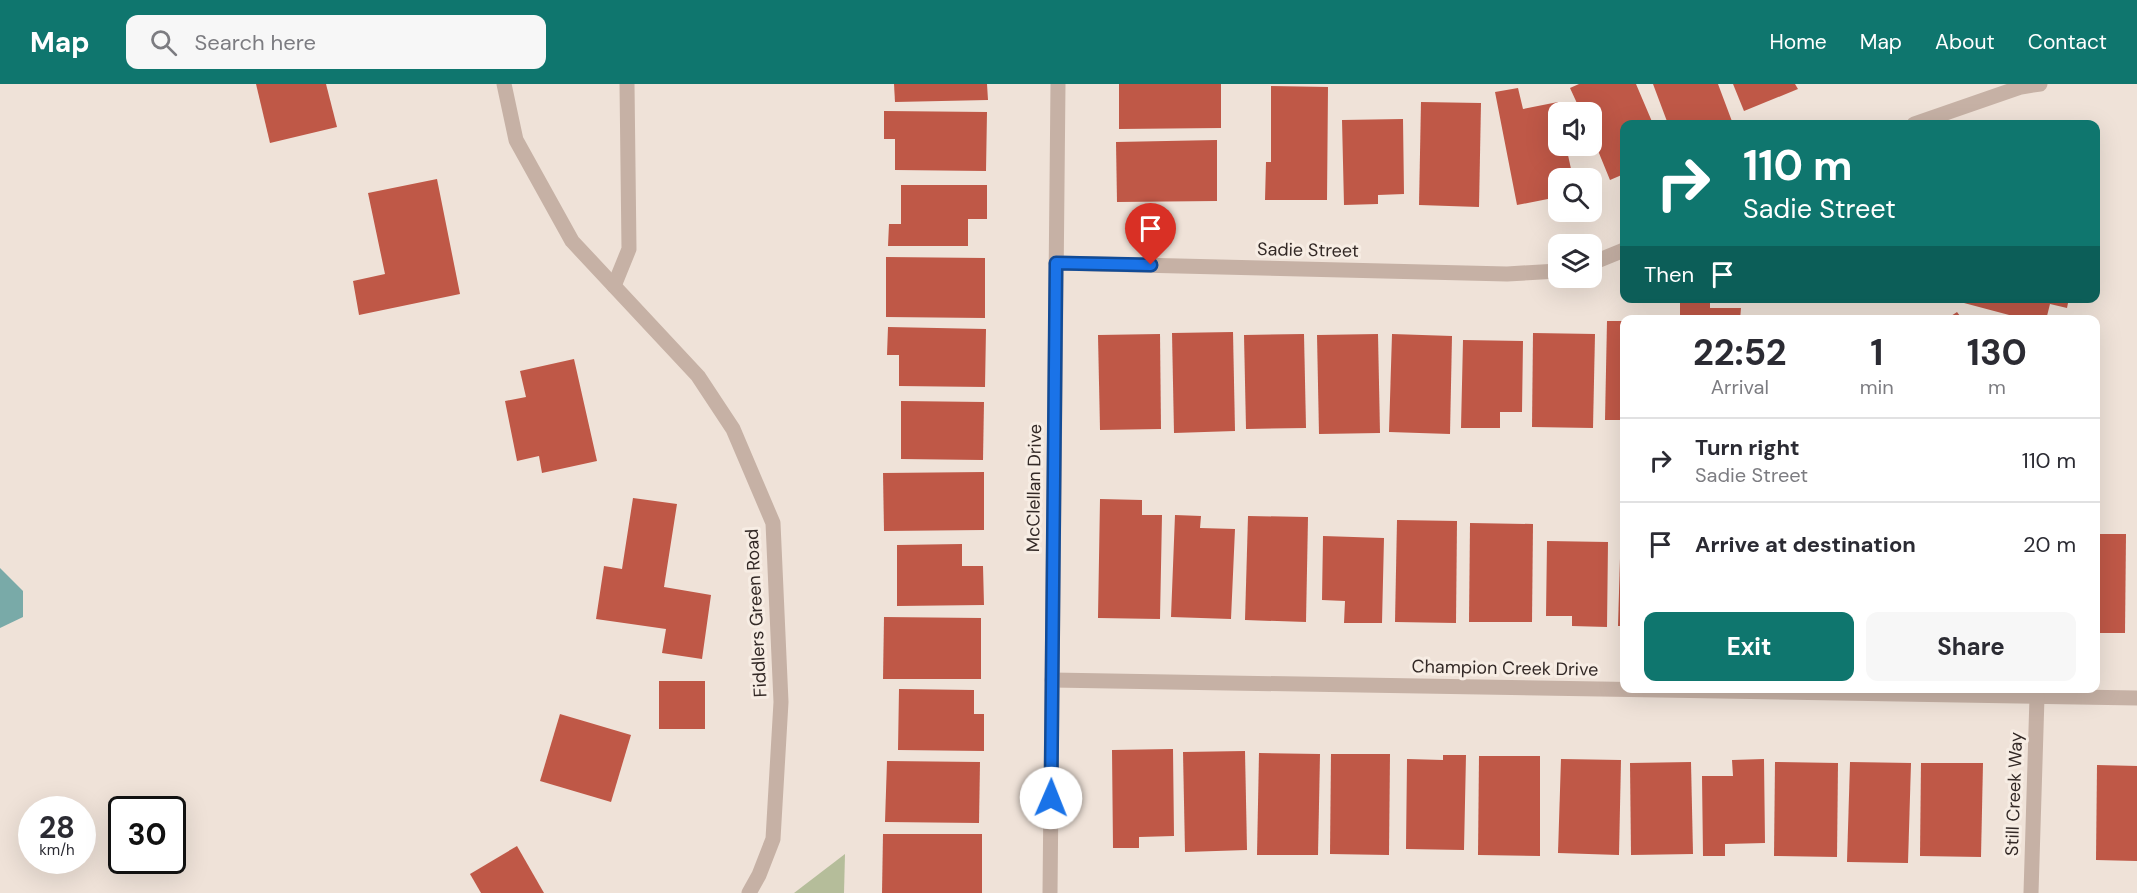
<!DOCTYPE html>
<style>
:root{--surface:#fff;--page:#f7f7f7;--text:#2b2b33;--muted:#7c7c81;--line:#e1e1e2;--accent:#0f766e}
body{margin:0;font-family:"DM Sans",sans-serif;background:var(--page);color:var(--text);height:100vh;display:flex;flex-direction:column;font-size:22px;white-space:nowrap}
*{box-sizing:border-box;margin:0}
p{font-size:20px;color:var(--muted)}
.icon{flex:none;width:33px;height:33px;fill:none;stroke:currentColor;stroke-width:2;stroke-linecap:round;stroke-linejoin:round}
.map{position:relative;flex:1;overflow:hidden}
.side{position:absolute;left:1620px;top:231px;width:480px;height:378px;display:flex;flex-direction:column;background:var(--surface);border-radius:12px;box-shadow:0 6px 24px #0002}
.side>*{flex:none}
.guide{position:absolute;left:1620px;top:36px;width:480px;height:183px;border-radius:12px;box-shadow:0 6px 24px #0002;background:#0f766e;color:#fff;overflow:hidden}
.tools{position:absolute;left:1548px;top:18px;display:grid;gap:12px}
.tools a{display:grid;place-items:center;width:54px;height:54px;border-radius:12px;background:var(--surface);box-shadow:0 6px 24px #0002;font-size:30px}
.speed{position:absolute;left:18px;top:712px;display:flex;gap:12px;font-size:30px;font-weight:700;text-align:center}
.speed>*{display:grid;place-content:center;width:78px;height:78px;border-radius:50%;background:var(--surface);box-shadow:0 6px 24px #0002;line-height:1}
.speed small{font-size:15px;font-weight:400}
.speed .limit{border:3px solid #111;border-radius:9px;background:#fff;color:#111}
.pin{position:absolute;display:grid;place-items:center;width:51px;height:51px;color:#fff;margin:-62px -26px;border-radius:50% 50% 50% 0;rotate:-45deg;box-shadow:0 0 6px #0007}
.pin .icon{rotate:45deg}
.me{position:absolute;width:66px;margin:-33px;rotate:1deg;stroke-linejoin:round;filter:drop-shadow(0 0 4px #0008)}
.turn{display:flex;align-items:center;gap:21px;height:126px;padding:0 24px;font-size:27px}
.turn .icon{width:78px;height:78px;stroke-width:2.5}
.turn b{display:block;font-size:42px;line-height:51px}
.then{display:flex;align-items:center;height:57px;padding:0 24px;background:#0003;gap:12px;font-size:22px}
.eta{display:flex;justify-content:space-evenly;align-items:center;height:102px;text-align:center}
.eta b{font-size:36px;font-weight:700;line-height:42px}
.button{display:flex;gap:12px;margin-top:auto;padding:12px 24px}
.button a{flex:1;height:69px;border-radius:12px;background:var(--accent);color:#fff;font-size:24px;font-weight:700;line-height:69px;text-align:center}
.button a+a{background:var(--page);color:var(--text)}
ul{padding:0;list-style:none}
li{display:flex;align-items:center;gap:18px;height:84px;padding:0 24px;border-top:2px solid var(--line)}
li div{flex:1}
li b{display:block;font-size:22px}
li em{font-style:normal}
header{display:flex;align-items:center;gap:36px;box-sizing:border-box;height:84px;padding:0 30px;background:var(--accent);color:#fff}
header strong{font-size:28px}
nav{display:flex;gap:33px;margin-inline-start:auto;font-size:21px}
.search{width:420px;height:54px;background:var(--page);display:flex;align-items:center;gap:15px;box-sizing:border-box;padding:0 21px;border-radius:12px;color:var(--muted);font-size:22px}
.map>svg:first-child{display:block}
.green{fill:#b5bd9a}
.water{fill:#79aaa8}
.building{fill:#bf5847}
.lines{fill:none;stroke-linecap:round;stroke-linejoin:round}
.minor{stroke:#c6b1a5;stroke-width:15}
.route-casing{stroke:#114b97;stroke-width:15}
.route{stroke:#1a73e8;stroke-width:10}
.labels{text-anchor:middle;stroke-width:6;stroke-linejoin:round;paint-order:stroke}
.street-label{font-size:18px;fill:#332926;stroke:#f7ede4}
</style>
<header>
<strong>Map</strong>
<div class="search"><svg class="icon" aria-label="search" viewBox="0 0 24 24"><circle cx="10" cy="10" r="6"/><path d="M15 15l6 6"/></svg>Search here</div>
<nav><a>Home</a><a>Map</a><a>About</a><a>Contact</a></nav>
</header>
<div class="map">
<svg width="2137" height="809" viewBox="0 0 2137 809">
<rect width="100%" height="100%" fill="#efe2d8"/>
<!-- green -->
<polygon class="green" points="845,770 844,809 794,809"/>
<!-- water -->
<polygon class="water" points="0,484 23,507 23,533 0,544"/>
<!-- building -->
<g class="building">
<polygon points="256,0 326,0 337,43 270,59"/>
<polygon points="894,0 987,0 988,16 895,18"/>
<polygon points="1119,0 1221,0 1221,44 1119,45"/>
<polygon points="1579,0 1636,0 1653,40 1624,40 1624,90 1610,96 1592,52 1592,28 1581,28 1570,4"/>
<polygon points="1653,0 1718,0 1733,40 1668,40"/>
<polygon points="1733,0 1795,0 1798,5 1744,27"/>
<polygon points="1271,2 1328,3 1327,116 1265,116 1266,78 1271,78"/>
<polygon points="1518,4 1523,25 1558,18 1558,62 1566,62 1573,94 1558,94 1558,113 1517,121 1495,8"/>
<polygon points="1421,18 1481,19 1479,123 1419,121"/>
<polygon points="884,27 987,28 986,87 895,86 895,55 884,55"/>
<polygon points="1403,35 1404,110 1378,111 1378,120 1344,121 1342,36"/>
<polygon points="1217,56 1217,117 1117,118 1116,58"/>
<polygon points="437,95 460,210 359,231 353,197 385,190 368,109"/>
<polygon points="901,101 987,101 987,135 968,135 968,162 888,162 889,140 901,140"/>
<polygon points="886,173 985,174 985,234 886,233"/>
<polygon points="1680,214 1710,214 1710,224 1741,224 1740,236 1680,236"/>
<polygon points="1965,214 2069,214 2067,224 2050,220 2046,236 2028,236 1964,219"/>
<polygon points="1957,228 1963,236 1945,236"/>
<polygon points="1607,237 1624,237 1624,336 1605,336"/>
<polygon points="888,243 986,245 985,303 899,302 899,271 887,271"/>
<polygon points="1233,248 1235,347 1174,349 1172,249"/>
<polygon points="1533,249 1595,250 1593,344 1532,343"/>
<polygon points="1160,250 1161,345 1100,346 1098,251"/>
<polygon points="1304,250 1306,344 1246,345 1244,251"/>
<polygon points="1378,250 1380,349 1319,350 1317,251"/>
<polygon points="1392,250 1452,252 1450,350 1389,348"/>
<polygon points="1463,256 1523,257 1522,328 1500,328 1500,344 1461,344"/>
<polygon points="574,275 597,377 542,389 539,372 517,377 505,317 526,313 520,287"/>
<polygon points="901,317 984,318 983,376 901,375"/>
<polygon points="984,388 984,446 884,447 883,389"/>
<polygon points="633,414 677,420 664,503 711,511 702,575 662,569 666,545 596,535 604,482 622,485"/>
<polygon points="1100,415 1142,416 1142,431 1162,431 1160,535 1098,534"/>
<polygon points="1175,431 1201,432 1200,444 1235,445 1231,535 1171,533"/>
<polygon points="1248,432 1308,433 1306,538 1245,536"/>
<polygon points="1397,436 1457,437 1456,539 1395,538"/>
<polygon points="1470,439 1533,440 1532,538 1469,538"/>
<polygon points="1621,440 1624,440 1624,542 1618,542"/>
<polygon points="2096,450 2126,450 2125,549 2096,549"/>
<polygon points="1323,452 1384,454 1382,539 1344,539 1345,517 1322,516"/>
<polygon points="1547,457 1608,458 1607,543 1572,542 1572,532 1546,532"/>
<polygon points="962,460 962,482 983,482 984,521 897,522 897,461"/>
<polygon points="884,533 981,534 981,595 883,595"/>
<rect x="659" y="597" width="46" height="48"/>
<polygon points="899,605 974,606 974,630 984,630 984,667 898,666"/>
<polygon points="560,630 631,651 611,718 540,697"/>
<polygon points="1173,665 1174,752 1139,753 1139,764 1113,764 1112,666"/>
<polygon points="1245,667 1247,766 1185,768 1183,668"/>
<polygon points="1259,669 1320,670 1318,771 1257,771"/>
<polygon points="1331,670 1390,670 1389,771 1330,770"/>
<polygon points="1443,671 1466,671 1464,766 1406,765 1407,675 1443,676"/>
<polygon points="1479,672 1540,672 1540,772 1478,771"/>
<polygon points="1561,675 1621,676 1619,771 1558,769"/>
<polygon points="1764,675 1765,759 1725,760 1725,772 1703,772 1702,692 1733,692 1732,676"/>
<polygon points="887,677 980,678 979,739 885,738"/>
<polygon points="1691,678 1693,770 1631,771 1630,679"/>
<polygon points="1775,678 1838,679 1837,773 1774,772"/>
<polygon points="1850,678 1911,679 1908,779 1847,778"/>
<polygon points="1921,679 1983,679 1981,773 1920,772"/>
<polygon points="2097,681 2137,682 2137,777 2096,776"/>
<polygon points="883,750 982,750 982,809 882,809"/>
<polygon points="517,762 544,809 481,809 470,790"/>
</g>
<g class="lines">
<!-- minor -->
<g class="minor">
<polyline points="504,0 516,56 572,157 698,292 733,345 773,439 781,618 773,755 759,791 749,809"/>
<polyline points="1914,40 2021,3 2040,0"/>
<polyline points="1056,179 1507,190 1558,187"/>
<polyline points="1592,179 1624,166"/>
<polyline points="614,202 629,165 627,0"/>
<polyline points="1052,596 2137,614"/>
<polyline points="1050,809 1058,0"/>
<polyline points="2031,809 2037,613"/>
</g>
</g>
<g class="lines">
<defs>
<polyline id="route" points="1051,714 1056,179 1151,181"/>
</defs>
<!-- route casing -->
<use href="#route" class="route-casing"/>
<!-- route -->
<use href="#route" class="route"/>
</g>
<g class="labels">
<!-- street labels -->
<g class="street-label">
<text transform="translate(1308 166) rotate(1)" y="6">Sadie Street</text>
<text transform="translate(1034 404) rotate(-89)" y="6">McClellan Drive</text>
<text transform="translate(756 529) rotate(-93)" y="6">Fiddlers Green Road</text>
<text transform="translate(1505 584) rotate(1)" y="6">Champion Creek Drive</text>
<text transform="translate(2014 710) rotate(-88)" y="6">Still Creek Way</text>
</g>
</g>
</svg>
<div class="tools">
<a><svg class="icon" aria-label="sound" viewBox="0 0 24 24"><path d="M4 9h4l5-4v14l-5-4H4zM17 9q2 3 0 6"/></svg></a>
<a><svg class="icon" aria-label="search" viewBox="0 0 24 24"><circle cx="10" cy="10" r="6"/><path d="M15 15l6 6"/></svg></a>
<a><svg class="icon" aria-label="layers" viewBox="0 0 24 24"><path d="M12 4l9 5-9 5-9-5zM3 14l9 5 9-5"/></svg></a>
</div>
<div class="speed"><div>28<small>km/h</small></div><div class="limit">30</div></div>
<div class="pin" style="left:1151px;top:181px;background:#d93025"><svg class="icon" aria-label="arrive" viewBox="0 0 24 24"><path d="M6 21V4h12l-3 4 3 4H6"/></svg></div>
<svg class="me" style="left:1051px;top:714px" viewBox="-20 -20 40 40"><circle r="19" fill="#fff"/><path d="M0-13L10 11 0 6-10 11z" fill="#1a73e8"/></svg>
<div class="guide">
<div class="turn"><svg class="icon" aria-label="right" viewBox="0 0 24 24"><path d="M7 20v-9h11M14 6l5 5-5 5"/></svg><div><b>110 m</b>Sadie Street</div></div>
<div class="then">Then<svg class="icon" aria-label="arrive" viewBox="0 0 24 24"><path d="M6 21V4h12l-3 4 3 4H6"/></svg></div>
</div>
<section class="side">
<div class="eta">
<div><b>22:52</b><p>Arrival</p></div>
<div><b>1</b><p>min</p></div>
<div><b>130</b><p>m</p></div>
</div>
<ul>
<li><svg class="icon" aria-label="right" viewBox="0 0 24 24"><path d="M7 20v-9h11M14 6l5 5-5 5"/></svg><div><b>Turn right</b><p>Sadie Street</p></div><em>110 m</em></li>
<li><svg class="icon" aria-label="arrive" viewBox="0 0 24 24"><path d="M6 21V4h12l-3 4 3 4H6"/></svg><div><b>Arrive at destination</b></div><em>20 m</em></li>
</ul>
<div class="button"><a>Exit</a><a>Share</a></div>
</section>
</div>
